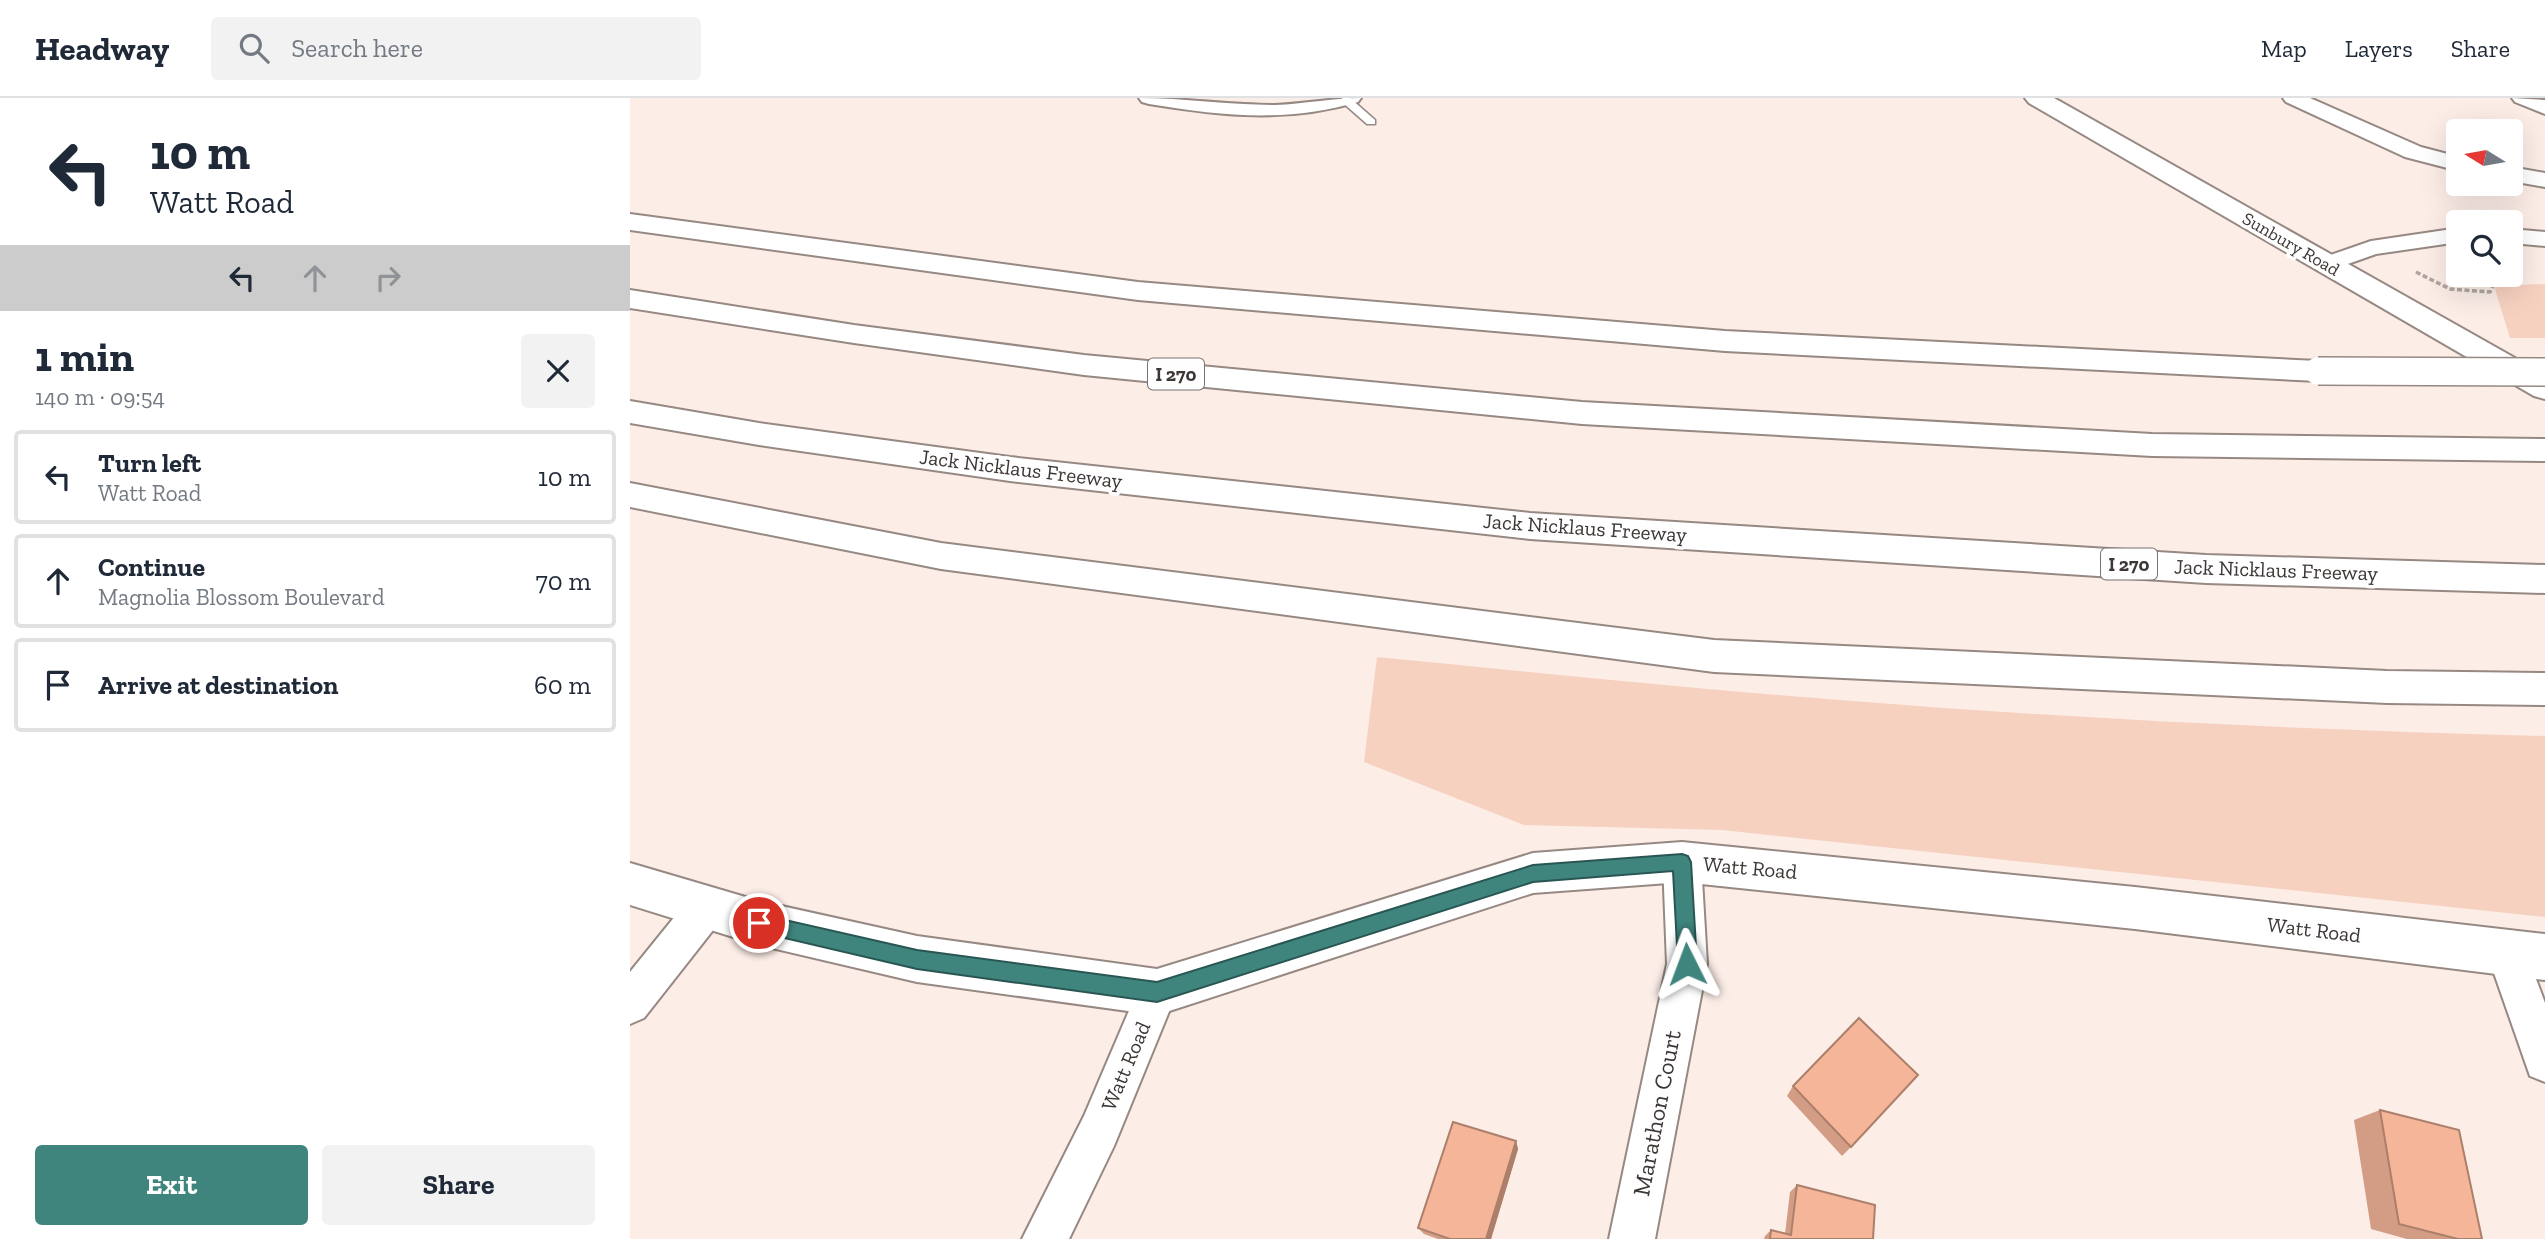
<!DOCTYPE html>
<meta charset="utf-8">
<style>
:root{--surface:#fff;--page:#f2f2f3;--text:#1f2937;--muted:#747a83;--line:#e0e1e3;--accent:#3f857e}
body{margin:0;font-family:"Zilla Slab",serif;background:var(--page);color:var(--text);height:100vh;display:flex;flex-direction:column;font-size:26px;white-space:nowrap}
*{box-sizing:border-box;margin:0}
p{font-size:23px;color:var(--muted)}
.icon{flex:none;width:38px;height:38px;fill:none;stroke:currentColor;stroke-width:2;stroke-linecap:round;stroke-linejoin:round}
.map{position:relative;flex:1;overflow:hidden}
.drawer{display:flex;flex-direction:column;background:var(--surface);width:630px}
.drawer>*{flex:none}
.top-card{background:#fff;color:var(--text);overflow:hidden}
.needle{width:46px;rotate:281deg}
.buttons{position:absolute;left:1816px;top:21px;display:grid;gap:14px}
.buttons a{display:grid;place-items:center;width:77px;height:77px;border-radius:7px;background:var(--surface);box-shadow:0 7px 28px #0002;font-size:35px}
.pin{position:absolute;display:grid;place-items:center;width:60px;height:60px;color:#fff;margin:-30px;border:4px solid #fff;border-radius:50%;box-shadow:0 2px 7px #0007}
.me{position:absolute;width:77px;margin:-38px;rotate:357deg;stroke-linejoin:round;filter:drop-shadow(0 0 5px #0008)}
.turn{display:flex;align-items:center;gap:24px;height:147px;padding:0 35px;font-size:32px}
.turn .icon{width:91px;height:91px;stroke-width:2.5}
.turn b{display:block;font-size:49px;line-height:60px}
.lanes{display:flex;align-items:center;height:66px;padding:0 35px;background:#0003;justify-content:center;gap:35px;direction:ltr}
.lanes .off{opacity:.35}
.round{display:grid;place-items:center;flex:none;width:74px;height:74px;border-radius:7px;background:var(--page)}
.summary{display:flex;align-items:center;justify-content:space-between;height:119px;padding:0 35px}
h1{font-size:42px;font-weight:700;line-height:52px}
.primary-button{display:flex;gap:14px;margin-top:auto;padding:14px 35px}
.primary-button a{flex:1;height:80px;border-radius:7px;background:var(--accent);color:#fff;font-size:28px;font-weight:700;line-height:80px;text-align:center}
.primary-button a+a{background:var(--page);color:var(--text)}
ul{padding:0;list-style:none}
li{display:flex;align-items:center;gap:21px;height:94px;margin:0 14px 10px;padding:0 21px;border:4px solid var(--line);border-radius:7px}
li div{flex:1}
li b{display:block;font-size:26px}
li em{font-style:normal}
header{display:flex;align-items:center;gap:42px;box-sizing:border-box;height:98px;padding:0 35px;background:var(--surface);border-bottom:2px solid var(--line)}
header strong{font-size:33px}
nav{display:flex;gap:38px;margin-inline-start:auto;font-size:24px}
.search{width:490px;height:63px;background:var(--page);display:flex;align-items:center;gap:18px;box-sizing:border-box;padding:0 24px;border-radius:7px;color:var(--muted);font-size:26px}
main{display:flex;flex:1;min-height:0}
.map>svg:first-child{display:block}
.green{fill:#f7d1c0}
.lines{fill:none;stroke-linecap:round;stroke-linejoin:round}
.lane-casing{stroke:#968882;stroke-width:3}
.street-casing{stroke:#968882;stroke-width:4}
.secondary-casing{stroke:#968882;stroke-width:4}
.primary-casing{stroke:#968882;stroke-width:4}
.highway-casing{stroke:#968882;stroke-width:4}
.path{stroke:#b0a5a0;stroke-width:3.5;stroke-dasharray:5 2.5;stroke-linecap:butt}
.lane{fill:#fff;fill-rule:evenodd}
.street{fill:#fff;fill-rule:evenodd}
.secondary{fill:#fff;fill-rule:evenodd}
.primary{fill:#fff;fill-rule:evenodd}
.highway{fill:#fff;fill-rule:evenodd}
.highway-bridge-casing{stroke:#968882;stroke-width:30;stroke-linecap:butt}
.highway-bridge{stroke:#fff;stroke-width:27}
.wall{fill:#d39c84}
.shaded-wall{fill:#ac7f6b}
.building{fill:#f5b599;stroke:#ac7f6b;stroke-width:2}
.route{fill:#3f857e;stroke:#295652;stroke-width:2}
.labels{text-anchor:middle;stroke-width:7;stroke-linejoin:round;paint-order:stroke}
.far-street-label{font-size:18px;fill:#3d3735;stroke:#fefefe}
.shield{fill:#fefefe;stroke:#777371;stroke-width:2}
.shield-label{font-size:19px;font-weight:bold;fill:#3d3735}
.street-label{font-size:21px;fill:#3d3735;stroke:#fefefe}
.near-street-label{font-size:24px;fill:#3d3735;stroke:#fefefe}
</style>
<header>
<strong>Headway</strong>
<div class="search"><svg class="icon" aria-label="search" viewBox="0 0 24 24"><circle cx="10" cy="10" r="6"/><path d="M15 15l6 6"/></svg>Search here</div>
<nav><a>Map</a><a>Layers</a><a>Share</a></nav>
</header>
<main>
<section class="drawer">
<div class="top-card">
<div class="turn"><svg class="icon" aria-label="left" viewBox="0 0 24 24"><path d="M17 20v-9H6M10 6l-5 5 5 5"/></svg><div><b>10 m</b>Watt Road</div></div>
<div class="lanes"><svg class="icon" aria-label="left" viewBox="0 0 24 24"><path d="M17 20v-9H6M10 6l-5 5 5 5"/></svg><svg class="icon off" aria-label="ahead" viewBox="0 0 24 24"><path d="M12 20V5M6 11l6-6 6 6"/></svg><svg class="icon off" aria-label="right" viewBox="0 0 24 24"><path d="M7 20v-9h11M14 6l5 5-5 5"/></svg></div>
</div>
<div class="summary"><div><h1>1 min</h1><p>140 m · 09:54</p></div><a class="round"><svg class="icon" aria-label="close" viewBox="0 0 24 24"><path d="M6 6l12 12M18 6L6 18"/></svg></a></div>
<ul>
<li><svg class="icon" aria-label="left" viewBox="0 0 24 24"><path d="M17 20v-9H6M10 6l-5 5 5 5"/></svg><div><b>Turn left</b><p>Watt Road</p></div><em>10 m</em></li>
<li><svg class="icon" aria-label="ahead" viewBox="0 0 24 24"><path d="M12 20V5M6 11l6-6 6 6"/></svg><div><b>Continue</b><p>Magnolia Blossom Boulevard</p></div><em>70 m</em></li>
<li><svg class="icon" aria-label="arrive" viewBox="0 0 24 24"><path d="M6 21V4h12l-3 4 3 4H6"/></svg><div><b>Arrive at destination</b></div><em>60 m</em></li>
</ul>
<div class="primary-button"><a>Exit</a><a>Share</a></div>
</section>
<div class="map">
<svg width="1915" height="1141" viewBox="0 0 1915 1141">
<rect width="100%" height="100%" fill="#fcede7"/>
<!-- green -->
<g class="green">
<polygon points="1915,186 1915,240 1880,240 1864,188"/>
<path d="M747 559C901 574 1055 590 1210 602 1444 621 1680 632 1915 638V819L1092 732 894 727 734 664Z"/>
</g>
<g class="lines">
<defs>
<polygon id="lane" points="712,0 720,0 745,22 745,26 737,26 712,4"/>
<g id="street">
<path d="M509 0C555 0 600 7 645 7 674 6 702 0 731 0L728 4C655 25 593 18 519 6L512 4Z"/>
<polygon points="1653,0 1680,0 1791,49 1829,59 1829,73 1775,59 1656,4"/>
<polygon points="1882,0 1915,2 1915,16 1885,4"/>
<polygon points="1881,69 1915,75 1915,89 1881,83"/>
<polygon points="1829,130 1829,144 1746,156 1698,173 1689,171 1686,166 1689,161 1741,143"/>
<polygon points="1881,131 1915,134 1915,148 1881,145"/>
<polygon points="1052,747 1065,752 1071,764 1077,866 1025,1141 979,1141 1037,866 1033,764 1039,752"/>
<polygon points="77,791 91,796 96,809 91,822 14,920 0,926 0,874 63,796"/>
<polygon points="1877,836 1891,841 1915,905 1915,984 1900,978 1857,855 1863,841"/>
<polygon points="527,874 541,880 547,894 484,1048 439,1141 392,1141 454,1018 513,880"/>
</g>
<polygon id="secondary" points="1052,744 1505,789 1915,836 1915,882 1505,831 1052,784 903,795 527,917 287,884 129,847 0,807 0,765 129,803 287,838 527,871 903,755"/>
<polygon id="primary" points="1395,0 1424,0 1915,277 1915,301 1904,298 1399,5"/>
<g id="highway">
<polygon points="0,116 508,184 1095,233 1688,263 1699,266 1703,273 1699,280 1688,283 1095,253 508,202 0,132"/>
<polygon points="0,192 224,227 454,257 952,304 1522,336 1915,341 1915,363 1522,358 952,326 454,277 224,245 0,210"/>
<polygon points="0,303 129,325 380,359 900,415 1576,457 1915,467 1915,495 1576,485 900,441 380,383 129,347 0,325"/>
<polygon points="0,385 311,445 1084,542 1757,573 1915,575 1915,607 1757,605 1084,574 311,471 0,409"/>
</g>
</defs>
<!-- lane casing -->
<use href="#lane" class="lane-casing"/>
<!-- street casing -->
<use href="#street" class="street-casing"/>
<!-- secondary casing -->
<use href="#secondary" class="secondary-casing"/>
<!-- primary casing -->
<use href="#primary" class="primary-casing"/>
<!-- highway casing -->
<use href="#highway" class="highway-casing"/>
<!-- path -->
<polyline class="path" points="1786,174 1820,191 1860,194 1868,177"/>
<!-- lane -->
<use href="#lane" class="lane"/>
<!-- street -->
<use href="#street" class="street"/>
<!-- secondary -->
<use href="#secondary" class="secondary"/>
<!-- primary -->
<use href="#primary" class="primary"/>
<!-- highway -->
<use href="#highway" class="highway"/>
<defs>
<polyline id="highway-bridge" points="1688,273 1915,274"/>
</defs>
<!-- highway-bridge casing -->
<use href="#highway-bridge" class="highway-bridge-casing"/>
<!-- highway-bridge -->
<use href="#highway-bridge" class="highway-bridge"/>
</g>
<!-- wall -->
<g class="wall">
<polygon points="1163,988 1221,1049 1212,1058 1157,998"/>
<polygon points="1750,1012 1852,1141 1777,1141 1741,1131 1724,1022"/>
<polygon points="886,1043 888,1051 861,1141 808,1141 794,1136 788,1130"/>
<polygon points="1167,1087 1243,1141 1134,1141 1135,1138 1141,1132 1155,1136 1160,1094"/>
</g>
<!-- shaded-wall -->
<polygon class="shaded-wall" points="886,1043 888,1051 861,1141 856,1141"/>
<!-- building -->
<g class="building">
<polygon points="1229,920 1288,977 1221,1049 1163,988"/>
<polygon points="1750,1012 1829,1032 1852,1141 1828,1141 1769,1126"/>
<polygon points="823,1024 886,1043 856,1141 820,1141 788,1130"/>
<polygon points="1167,1087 1245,1107 1243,1141 1140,1141 1141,1132 1161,1137"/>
</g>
<!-- route -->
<polygon class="route" points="1052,756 1058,758 1061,764 1067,866 1064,873 1057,876 1050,873 1048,866 1043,773 903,784 527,904 287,871 129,834 123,831 120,825 123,818 129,816 287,852 527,884 903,767"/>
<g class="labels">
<!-- far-street labels -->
<g class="far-street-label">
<text transform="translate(1661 146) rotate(30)" y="6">Sunbury Road</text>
</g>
<!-- shield labels -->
<g class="shield">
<rect x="518" y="260.5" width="56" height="31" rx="5"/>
<rect x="1471" y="450.5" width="56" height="31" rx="5"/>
</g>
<g class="shield-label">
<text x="546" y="283">I 270</text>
<text x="1499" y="473">I 270</text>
</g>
<!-- street labels -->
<g class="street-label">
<text transform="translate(391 371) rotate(7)" y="7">Jack Nicklaus Freeway</text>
<text transform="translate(955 430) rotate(4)" y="7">Jack Nicklaus Freeway</text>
<text transform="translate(1646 472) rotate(2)" y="7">Jack Nicklaus Freeway</text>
<text transform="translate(1120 770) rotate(5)" y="7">Watt Road</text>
<text transform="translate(1684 832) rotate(7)" y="7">Watt Road</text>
<text transform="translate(496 968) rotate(-67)" y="7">Watt Road</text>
</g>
<!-- near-street labels -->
<g class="near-street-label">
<text transform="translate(1027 1015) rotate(-79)" y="8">Marathon Court</text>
</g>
</g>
</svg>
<div class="buttons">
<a><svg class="needle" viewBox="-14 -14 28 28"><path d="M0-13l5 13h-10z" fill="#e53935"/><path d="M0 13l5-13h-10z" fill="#747a83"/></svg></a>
<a><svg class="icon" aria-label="search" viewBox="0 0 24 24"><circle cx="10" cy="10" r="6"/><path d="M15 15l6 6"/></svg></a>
</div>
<div class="pin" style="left:129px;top:825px;background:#d93025"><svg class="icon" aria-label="arrive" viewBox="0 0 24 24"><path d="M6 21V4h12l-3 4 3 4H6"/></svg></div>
<svg class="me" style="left:1057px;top:866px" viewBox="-20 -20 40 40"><path d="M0-17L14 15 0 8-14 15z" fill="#3f857e" stroke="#fff" stroke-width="4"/></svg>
</div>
</main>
